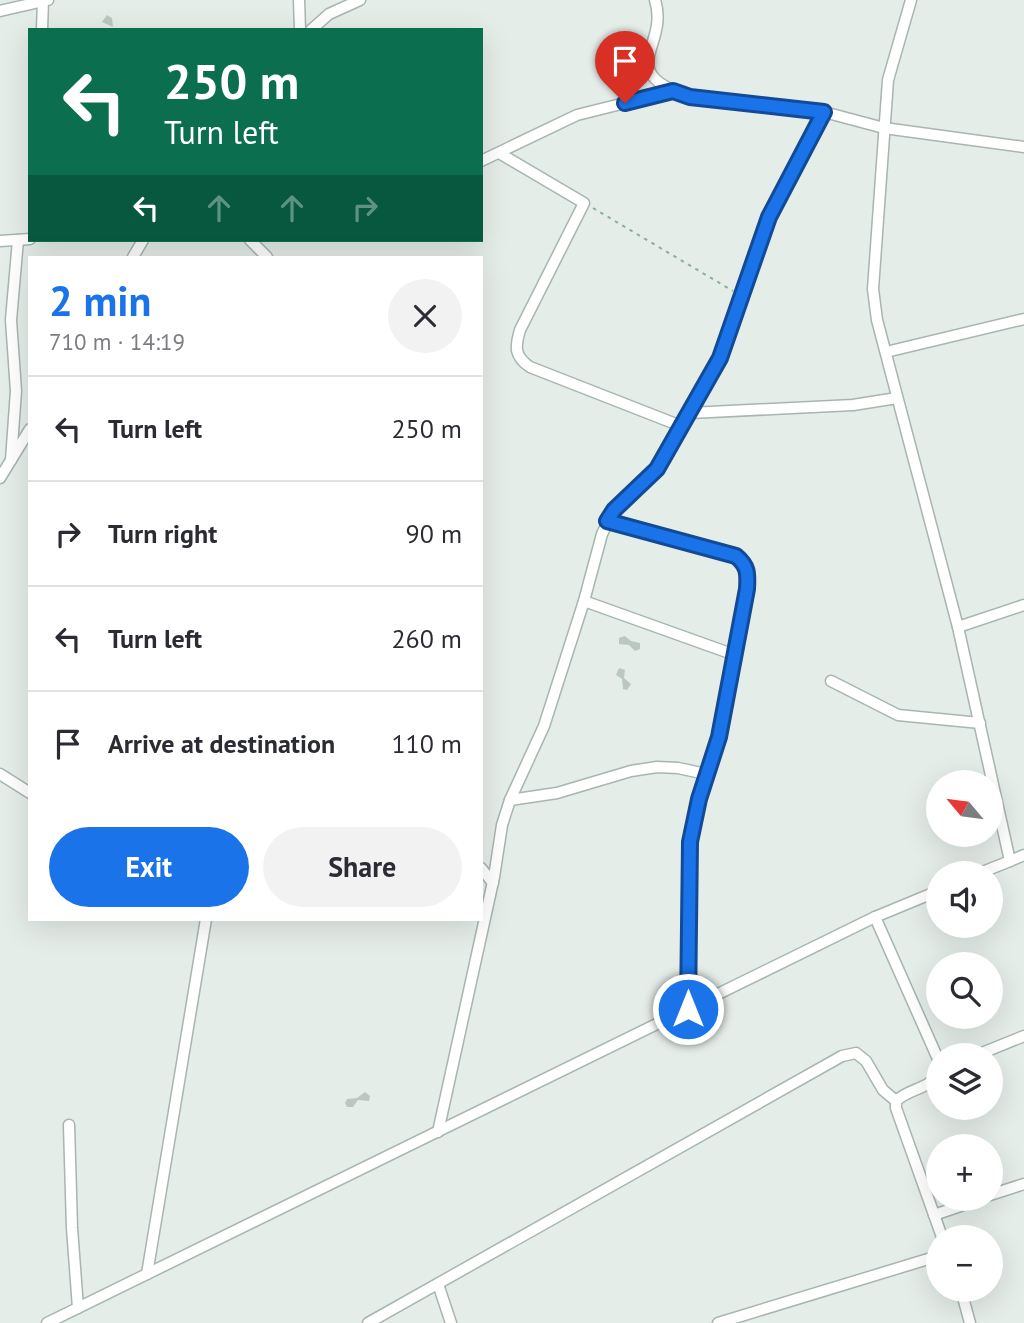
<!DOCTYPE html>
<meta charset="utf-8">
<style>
:root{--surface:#fff;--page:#f2f2f3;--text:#2b2b33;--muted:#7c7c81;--line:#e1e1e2;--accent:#1a73e8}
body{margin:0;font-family:"PT Sans",sans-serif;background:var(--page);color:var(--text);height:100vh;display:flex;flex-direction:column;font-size:26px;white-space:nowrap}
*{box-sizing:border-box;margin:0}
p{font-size:23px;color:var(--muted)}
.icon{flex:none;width:38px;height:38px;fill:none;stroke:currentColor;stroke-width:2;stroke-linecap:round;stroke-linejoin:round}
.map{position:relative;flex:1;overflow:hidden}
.panel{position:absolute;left:28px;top:256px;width:455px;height:665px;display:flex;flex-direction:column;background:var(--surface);border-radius:0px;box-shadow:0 7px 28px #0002}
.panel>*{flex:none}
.guide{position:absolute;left:28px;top:28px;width:455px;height:214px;border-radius:0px;box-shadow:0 7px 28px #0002;background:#0b6e4f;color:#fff;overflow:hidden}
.needle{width:46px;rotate:299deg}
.controls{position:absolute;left:926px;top:770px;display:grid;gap:14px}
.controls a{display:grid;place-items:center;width:77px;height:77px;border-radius:50%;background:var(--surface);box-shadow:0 7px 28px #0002;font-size:35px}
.pin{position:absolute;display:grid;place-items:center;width:60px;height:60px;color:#fff;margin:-72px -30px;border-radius:50% 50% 50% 0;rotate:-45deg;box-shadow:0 0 7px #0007}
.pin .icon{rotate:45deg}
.me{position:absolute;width:77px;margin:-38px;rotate:0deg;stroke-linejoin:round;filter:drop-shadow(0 0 5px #0008)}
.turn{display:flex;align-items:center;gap:24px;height:147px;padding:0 21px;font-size:32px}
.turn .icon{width:91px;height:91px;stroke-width:2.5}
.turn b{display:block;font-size:49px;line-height:60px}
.lanes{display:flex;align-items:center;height:66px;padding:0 21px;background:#0003;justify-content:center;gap:35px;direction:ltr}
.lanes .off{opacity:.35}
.round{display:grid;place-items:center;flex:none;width:74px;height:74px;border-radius:37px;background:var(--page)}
.headline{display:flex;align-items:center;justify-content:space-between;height:119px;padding:0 21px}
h1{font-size:42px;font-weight:700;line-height:52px;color:var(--accent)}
.action{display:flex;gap:14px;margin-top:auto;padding:14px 21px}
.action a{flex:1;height:80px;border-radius:42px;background:var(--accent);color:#fff;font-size:28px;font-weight:700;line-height:80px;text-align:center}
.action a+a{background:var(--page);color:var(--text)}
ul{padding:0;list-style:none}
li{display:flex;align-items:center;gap:21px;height:105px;padding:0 21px;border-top:2px solid var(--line)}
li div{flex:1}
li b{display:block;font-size:26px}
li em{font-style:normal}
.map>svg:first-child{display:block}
.building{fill:#bbc8c2}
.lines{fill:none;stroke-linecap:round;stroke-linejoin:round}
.minor-casing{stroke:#a8b5b0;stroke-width:13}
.path{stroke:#88afa0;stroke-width:2;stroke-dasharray:3.5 5;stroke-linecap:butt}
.minor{stroke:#fff;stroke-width:10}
.route-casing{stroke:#114b97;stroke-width:18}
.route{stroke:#1a73e8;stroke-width:12}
</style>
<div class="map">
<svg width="1024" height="1323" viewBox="0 0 1024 1323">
<rect width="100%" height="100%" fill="#e5ede9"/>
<!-- building -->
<g class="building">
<polygon points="107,15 112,18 113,27 102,22"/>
<polygon points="625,636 631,641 640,643 640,649 635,651 629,645 619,644 619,638"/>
<polygon points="619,668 625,670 624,678 631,684 627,690 623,689 622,679 616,675"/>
<polygon points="365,1092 370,1096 369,1101 358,1100 353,1107 347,1107 345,1103 347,1099 357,1098"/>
</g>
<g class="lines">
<defs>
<g id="minor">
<polyline points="299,0 300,30"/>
<path d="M655 0C670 47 612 71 690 97L824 112 884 128 1024 147"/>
<polyline points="911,0 888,80 873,289 877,320 958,627 1010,861 980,873"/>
<polyline points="0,11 48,0"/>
<polyline points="42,30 43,0"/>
<polyline points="311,30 329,14 360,0"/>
<path d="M499 153 584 203 520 330C515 347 514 356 530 367L681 426"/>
<polyline points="481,161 577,115 673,91"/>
<polyline points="250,240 267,257"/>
<polyline points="0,241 30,239"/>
<polyline points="133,257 143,240"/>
<polyline points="886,352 1024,319"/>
<polyline points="690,413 853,405 897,398"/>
<polyline points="11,460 16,391 11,320 18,240"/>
<polyline points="0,478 30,429"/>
<path d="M607 521 736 556C748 566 748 573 747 588L719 737 699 799 690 842 688 1009"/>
<polyline points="584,601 735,655"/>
<polyline points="958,627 1024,605"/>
<polyline points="831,681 898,715 980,723"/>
<polyline points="0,774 30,793"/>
<polyline points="510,800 557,793 631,771 657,767 678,768 706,774"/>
<polyline points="1010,861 1024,855"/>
<polyline points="481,868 493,883"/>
<polyline points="875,917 938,1059"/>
<polyline points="977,1055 1024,1036"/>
<path d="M938 1074C929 1089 908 1089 896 1101V1108L942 1237"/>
<polyline points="69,1125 72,1228 78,1308"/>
<polyline points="438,1132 494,877 502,825 510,800 544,726 584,601 602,534 614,510 657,469 720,358 769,217 824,112"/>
<polyline points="990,1195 1024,1184"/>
<polyline points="934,1215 981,1199"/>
<polyline points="147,1274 206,919"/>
<polyline points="438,1284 451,1323"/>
<polyline points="961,1290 970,1323"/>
<polyline points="47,1323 875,917 938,891"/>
<polyline points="368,1323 842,1056 856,1053 866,1061 883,1090 896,1101"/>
<polyline points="718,1323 938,1256"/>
</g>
</defs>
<!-- minor casing -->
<use href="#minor" class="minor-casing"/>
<!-- path -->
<polyline class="path" points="593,208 733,291"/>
<!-- minor -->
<use href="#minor" class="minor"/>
</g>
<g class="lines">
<defs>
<path id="route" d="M625 103 673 91 690 97 824 112 769 217 720 358 657 469 614 510 607 521 736 556C748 566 748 573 747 589L719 737 699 799 690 842 688 1009"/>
</defs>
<!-- route casing -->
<use href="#route" class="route-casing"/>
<!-- route -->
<use href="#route" class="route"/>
</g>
</svg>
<div class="controls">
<a><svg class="needle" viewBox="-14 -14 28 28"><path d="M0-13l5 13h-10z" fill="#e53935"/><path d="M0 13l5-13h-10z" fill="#7c7c81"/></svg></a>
<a><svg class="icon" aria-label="sound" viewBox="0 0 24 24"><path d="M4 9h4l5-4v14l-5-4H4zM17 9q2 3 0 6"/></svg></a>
<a><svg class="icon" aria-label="search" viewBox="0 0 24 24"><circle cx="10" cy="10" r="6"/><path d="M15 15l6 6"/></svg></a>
<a><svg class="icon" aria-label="layers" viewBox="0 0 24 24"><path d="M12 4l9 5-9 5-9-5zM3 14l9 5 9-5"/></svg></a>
<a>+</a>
<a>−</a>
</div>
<div class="pin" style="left:625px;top:103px;background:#d93025"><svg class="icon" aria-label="arrive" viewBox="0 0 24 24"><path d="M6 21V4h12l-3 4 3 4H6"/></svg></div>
<svg class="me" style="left:688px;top:1009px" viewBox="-20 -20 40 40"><circle r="17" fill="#1a73e8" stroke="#fff" stroke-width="3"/><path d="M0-11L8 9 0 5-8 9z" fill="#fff"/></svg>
<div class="guide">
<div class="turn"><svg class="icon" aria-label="left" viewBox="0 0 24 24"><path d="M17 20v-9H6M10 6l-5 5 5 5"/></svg><div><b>250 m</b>Turn left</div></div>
<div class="lanes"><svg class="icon" aria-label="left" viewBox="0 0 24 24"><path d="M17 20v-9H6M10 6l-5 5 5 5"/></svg><svg class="icon off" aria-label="ahead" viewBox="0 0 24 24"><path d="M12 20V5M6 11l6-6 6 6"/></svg><svg class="icon off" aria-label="ahead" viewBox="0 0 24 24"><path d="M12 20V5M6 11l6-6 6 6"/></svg><svg class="icon off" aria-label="right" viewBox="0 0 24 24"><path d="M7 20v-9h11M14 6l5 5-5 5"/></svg></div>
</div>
<section class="panel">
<div class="headline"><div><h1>2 min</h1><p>710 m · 14:19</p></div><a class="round"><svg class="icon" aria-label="close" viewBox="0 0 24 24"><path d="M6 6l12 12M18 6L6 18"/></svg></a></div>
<ul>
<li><svg class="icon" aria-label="left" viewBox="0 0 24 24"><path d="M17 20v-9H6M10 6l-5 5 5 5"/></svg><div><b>Turn left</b></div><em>250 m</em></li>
<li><svg class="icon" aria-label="right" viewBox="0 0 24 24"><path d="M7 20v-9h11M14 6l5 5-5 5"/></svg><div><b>Turn right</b></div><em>90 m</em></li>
<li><svg class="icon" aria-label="left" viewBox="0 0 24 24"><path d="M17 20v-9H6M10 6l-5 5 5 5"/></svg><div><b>Turn left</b></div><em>260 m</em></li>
<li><svg class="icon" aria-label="arrive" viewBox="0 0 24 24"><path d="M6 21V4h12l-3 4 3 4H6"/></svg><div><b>Arrive at destination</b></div><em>110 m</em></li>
</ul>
<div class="action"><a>Exit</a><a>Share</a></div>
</section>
</div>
